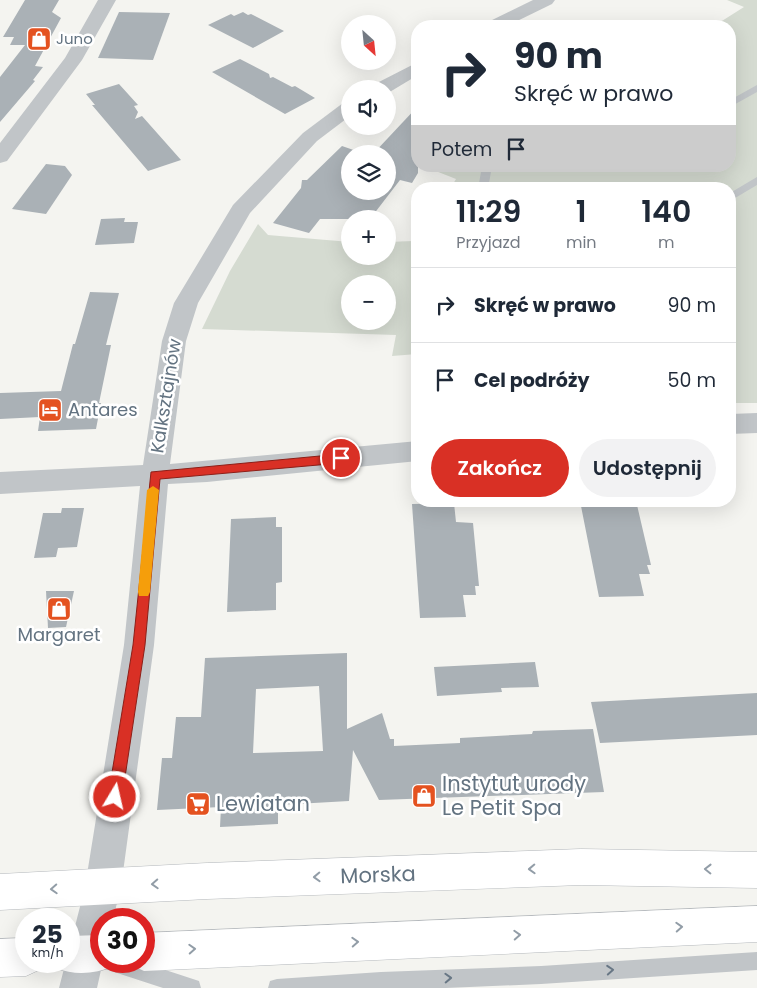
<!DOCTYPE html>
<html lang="pl">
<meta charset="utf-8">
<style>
:root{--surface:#fff;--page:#f2f2f3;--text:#1f2937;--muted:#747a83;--line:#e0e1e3;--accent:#d93025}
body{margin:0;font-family:Poppins,sans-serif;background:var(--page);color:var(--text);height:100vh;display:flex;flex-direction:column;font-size:19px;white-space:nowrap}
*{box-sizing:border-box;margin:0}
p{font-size:16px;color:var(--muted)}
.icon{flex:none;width:28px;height:28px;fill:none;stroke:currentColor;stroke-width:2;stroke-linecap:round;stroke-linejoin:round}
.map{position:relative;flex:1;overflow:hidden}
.panel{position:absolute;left:411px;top:182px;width:325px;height:325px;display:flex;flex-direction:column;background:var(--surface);border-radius:20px;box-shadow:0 5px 20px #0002}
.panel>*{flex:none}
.guide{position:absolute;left:411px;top:20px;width:325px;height:152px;border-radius:20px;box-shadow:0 5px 20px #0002;background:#fff;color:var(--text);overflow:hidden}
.needle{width:32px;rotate:153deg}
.tools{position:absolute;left:341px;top:15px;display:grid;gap:10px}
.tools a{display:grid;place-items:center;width:55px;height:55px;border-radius:50%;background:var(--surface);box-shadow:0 5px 20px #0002;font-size:25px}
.speed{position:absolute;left:15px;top:908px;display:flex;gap:10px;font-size:25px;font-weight:700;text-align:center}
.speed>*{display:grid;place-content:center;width:65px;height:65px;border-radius:50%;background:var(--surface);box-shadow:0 5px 20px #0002;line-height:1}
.speed small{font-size:12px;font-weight:400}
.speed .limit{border:8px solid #d22;background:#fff;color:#111}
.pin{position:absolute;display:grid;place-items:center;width:42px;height:42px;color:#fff;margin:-21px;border:2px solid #fff;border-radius:50%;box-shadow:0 1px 5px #0007}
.me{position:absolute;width:55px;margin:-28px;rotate:9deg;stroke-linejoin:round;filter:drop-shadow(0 0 4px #0008)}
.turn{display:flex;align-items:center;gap:18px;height:105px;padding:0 20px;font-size:22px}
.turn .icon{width:65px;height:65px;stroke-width:2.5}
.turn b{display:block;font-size:35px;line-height:42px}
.then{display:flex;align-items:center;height:48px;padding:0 20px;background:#0003;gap:10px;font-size:19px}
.eta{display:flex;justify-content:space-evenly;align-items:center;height:85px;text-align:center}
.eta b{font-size:30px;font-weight:600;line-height:35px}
.button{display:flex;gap:10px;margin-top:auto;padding:10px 20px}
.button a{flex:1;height:58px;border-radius:30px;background:var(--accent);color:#fff;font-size:20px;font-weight:600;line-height:58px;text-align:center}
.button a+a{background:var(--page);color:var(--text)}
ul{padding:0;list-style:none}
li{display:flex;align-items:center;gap:15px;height:75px;padding:0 20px;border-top:1px solid var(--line)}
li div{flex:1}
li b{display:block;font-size:19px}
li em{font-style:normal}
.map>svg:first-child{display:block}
.green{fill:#d5dbd1;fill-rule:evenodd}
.building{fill:#aab1b6;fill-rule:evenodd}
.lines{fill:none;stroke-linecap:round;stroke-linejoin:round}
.primary-casing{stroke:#b4b8bc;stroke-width:1}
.service{fill:#c1c5c8;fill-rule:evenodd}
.minor{fill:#c1c5c8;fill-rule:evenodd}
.primary{fill:#fff;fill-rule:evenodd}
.oneway{stroke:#929da7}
.oneway2{stroke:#687785}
.route{fill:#d93025;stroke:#8d1f18}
.slow{fill:#f59e0b}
.labels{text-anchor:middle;stroke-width:5;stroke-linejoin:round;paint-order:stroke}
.far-poi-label{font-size:15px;fill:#637381;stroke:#fff;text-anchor:start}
.street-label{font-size:18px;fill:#637381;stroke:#fff}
.poi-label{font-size:18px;fill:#637381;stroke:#fff;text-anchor:start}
.near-poi-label{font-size:21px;fill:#637381;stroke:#fff;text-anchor:start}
.near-street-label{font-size:21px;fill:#637381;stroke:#fff}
</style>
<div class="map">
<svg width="757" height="988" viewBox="0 0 757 988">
<rect width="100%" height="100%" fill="#f4f4f0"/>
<!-- green -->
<g class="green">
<polygon points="727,0 757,0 757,403 730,403 730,189 450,189 456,179 423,166 730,166 730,26 714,26 744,7"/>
<path d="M258 224 268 235 350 242V256H388V242L413 241 417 236V354L392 356 396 335 202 329 230 271ZM350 284H388V321H350Z"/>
</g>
<!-- building -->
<g class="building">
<polygon points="25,0 59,0 52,12 61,18 35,66 43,67 33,80 35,81 0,122 0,77 25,45 10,45 14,37 3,37"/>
<polygon points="119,12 170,13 153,60 98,58"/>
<polygon points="243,12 248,15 251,14 284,31 253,48 208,25 231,14 234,16"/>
<polygon points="240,59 269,74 270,78 273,77 292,87 295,86 315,98 285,114 212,72"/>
<polygon points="119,84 138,105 134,106 138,112 135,119 142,116 181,160 148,171 92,105 95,105 86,94"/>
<polygon points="418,106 418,173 412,183 400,180 370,219 320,219 309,233 273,223 301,188 302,180 307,180 342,146 365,154 350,154 350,191 388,191 388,154 373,154"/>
<polygon points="46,164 65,166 72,175 46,214 12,209"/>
<polygon points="125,218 124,222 138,222 134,243 95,245 101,219"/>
<polygon points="90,292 119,293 106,345 111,345 99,403 101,403 96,429 38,431 40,417 0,419 0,393 61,391 73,344 75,344"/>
<polygon points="580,501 623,501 623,505 637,505 651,565 647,565 650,574 639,574 644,596 599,597"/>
<polygon points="454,503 456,522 473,523 479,586 475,586 476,595 463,595 466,617 420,618 412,504"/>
<polygon points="62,508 84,508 77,547 58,548 56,557 34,558 43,513 61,513"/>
<polygon points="276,517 276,527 282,527 282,582 276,583 276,610 227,612 231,519"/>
<polygon points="46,591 74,591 66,627 48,628"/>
<path d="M347 653V729L382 713 390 739H394V746L460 743V738L532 734 533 731 593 729 604 792 379 800 353 750 349 801 278 805V824L220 827 221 807 157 810 162 758H172L176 717H201L205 658ZM319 686 323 751 253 753 256 689Z"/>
<polygon points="535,662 539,687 501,688 502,692 437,696 434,667"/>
<polygon points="757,693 757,735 600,743 591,702"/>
</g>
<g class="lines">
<defs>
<g id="primary">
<polygon points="581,849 757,852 757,888 581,885 207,899 0,910 0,874 207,863"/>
<polygon points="757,906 757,942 144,971 131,965 129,961 144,961 144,933"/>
<path d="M101 935V961H116L114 966C95 974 75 976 56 968L53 961H69V936Z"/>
<polygon points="26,938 26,961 43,961 39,970 26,976 0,977 0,939"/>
</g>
</defs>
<!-- primary casing -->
<use href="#primary" class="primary-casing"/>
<!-- service -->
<g class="service">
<polygon points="757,85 757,92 730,107 730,100"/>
<polygon points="482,166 492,166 488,189 478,189"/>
<polygon points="757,177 757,185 730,201 730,193"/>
<polygon points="757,952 757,970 541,984 446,988 268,988 270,981 277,979 381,972 541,966"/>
<polygon points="101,955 101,961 138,961 199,981 201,988 163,988 108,970 101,968 99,961"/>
</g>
<!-- minor -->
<g class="minor">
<polygon points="98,0 116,0 82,60 7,161 0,163 0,143 65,58"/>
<polygon points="533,0 555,0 552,4 507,26 485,26 488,22"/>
<polygon points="418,62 418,75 388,93 388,89 371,89 373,85"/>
<polygon points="350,101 350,116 317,141 250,213 198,303 186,341 170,464 418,441 418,461 207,482 168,484 154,645 121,887 113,919 101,919 101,961 103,961 97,988 59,988 66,961 69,961 69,950 85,887 124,645 140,486 0,494 0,472 143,465 162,341 174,303 233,205 303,133 343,103"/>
<polygon points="757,413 757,433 730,434 730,414"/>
</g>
<!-- primary -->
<use href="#primary" class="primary"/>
</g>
<!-- one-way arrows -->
<defs><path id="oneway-chevron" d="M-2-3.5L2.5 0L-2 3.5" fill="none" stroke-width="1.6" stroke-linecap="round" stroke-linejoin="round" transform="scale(1.25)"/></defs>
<g class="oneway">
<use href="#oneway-chevron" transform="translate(532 869) rotate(178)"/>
<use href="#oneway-chevron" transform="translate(708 869) rotate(-179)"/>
<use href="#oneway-chevron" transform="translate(317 877) rotate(178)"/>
<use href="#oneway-chevron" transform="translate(155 884) rotate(177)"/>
<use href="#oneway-chevron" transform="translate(54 889) rotate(177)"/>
<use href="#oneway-chevron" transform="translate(679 927) rotate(-3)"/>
<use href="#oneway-chevron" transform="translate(517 935) rotate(-3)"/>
<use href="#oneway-chevron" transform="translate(355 942) rotate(-3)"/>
<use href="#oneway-chevron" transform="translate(192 949) rotate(-3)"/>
</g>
<g class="oneway2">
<use href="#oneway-chevron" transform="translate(610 970) rotate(-4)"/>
<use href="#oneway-chevron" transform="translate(448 978) rotate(-2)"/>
</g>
<!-- route -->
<polygon class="route" points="341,454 346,458 341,463 160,479 145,645 122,797 120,802 115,804 110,802 108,797 133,645 151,472"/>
<!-- slow -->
<polygon class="slow" points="153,486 159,490 150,592 148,596 139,596 138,592 147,490"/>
<!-- icons -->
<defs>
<symbol id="shop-square" viewBox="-11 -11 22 22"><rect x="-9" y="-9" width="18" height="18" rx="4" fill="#e45220" stroke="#fff"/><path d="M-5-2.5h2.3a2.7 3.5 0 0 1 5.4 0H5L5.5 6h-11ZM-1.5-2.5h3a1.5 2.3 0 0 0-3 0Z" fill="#fff"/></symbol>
<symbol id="hotel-square" viewBox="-11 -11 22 22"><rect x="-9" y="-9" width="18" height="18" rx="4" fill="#e45220" stroke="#fff"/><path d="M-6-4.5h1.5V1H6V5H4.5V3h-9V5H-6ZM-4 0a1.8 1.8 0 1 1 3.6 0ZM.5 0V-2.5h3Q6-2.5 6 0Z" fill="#fff"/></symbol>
<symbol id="supermarket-square" viewBox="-11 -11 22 22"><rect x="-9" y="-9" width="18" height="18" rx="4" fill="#e45220" stroke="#fff"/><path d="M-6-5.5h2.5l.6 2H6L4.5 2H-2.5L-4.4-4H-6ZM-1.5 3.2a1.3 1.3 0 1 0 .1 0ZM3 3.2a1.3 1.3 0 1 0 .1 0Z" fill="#fff"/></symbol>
</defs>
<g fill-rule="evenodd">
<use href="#shop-square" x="25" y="25" width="28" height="28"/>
<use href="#hotel-square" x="36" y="396" width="28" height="28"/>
<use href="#shop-square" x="45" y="595" width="28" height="28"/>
<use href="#shop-square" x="410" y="782" width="28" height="28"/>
<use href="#supermarket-square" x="184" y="790" width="28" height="28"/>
</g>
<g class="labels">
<!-- far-poi labels -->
<g class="far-poi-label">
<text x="56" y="44">Juno</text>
</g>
<!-- street labels -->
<g class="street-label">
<text transform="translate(166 396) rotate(-81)" y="6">Kalksztajnów</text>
</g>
<!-- poi labels -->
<g class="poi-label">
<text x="68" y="416">Antares</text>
<text x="59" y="641" text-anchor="middle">Margaret</text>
</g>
<!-- near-poi labels -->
<g class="near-poi-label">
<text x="442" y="791">Instytut urody<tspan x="442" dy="24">Le Petit Spa</tspan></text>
<text x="216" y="811">Lewiatan</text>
</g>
<!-- near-street labels -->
<g class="near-street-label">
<text transform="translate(378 875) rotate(-2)" y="7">Morska</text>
</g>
</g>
</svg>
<div class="tools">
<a><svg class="needle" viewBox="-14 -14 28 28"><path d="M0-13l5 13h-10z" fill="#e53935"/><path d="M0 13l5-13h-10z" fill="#747a83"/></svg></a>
<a><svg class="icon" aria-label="sound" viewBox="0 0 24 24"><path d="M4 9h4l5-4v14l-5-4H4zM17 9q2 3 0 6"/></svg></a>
<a><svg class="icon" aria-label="layers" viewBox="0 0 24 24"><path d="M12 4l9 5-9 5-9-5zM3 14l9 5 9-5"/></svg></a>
<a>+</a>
<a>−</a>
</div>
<div class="speed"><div>25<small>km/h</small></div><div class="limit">30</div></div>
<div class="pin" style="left:341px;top:458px;background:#d93025"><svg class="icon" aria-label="arrive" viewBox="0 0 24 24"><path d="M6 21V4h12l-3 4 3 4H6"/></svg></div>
<svg class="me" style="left:115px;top:797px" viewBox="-20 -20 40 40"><circle r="17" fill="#d93025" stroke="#fff" stroke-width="3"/><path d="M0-11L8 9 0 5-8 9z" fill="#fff"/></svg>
<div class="guide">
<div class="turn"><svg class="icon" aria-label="right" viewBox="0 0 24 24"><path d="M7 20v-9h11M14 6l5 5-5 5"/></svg><div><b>90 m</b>Skręć w prawo</div></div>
<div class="then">Potem<svg class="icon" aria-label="arrive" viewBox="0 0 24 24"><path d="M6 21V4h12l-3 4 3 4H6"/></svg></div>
</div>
<section class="panel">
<div class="eta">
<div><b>11:29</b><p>Przyjazd</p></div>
<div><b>1</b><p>min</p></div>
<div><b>140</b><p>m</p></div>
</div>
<ul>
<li><svg class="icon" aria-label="right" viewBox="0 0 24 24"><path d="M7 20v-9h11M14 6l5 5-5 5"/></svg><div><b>Skręć w prawo</b></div><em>90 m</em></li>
<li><svg class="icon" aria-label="arrive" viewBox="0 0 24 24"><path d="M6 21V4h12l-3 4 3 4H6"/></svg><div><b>Cel podróży</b></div><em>50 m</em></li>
</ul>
<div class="button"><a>Zakończ</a><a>Udostępnij</a></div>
</section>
</div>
